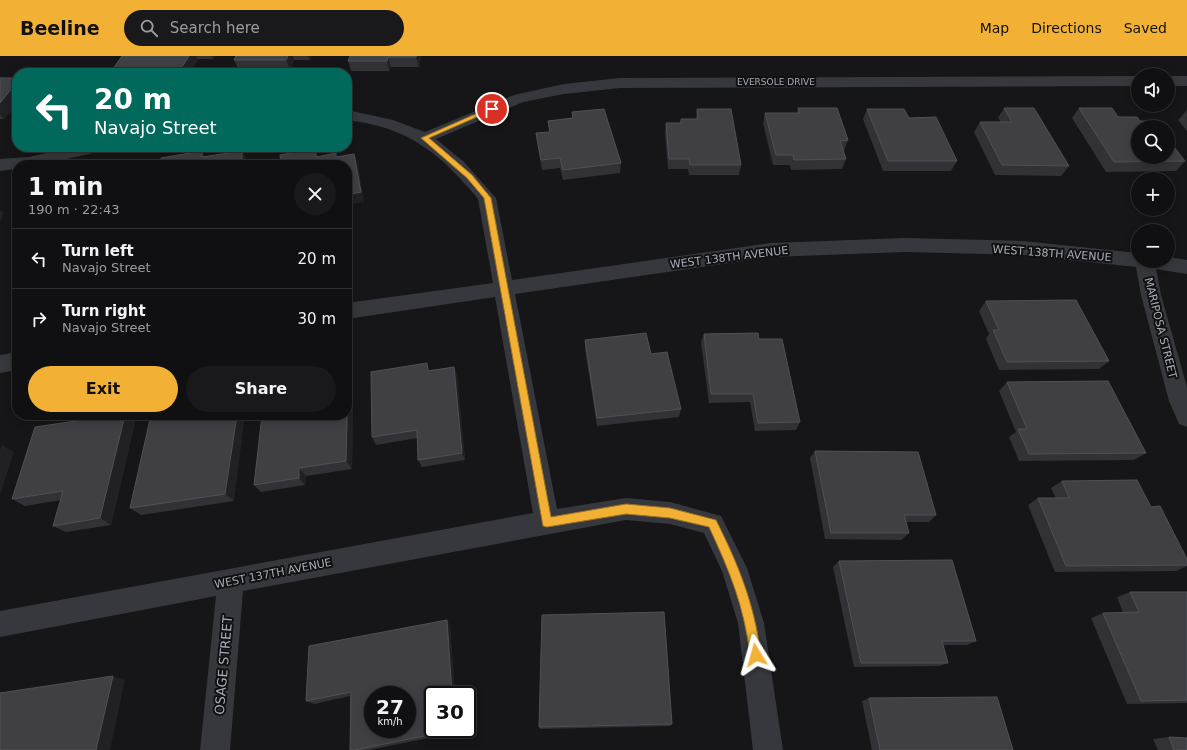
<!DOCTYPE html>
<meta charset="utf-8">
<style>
:root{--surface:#101012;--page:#19191b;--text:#f1f3f6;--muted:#9c9d9f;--line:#303032;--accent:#f2b134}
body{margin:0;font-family:"DejaVu Sans",sans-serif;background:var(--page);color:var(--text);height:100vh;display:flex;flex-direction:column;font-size:15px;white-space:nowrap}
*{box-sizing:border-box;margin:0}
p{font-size:13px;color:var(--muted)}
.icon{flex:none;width:22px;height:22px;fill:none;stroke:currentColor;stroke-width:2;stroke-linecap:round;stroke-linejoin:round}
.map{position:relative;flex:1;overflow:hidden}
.details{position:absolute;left:12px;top:104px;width:340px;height:260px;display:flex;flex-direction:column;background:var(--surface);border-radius:16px;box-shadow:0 2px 10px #0003,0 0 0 1px var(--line)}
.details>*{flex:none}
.banner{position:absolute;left:12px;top:12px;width:340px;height:84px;border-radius:16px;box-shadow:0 2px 10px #0003,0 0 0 1px var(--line);background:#00695c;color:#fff;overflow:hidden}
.buttons{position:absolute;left:1131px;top:12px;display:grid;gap:8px}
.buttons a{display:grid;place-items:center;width:44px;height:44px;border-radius:50%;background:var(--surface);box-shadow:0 2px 10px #0003,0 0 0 1px var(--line);font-size:20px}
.speed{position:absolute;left:364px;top:630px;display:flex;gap:8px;font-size:20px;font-weight:700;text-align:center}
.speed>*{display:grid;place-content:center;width:52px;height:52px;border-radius:50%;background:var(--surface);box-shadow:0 2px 10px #0003,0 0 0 1px var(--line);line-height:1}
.speed small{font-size:10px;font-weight:400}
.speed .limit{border:2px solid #111;border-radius:6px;background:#fff;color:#111}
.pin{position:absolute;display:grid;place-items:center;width:34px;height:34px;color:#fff;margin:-17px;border:2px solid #fff;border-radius:50%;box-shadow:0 1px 4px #0007}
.me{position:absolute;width:44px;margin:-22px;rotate:352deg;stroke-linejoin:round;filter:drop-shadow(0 0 3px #0008)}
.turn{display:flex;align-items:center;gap:14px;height:84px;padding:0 16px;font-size:18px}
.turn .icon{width:52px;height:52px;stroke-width:2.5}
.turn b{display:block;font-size:28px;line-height:34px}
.round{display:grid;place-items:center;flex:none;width:42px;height:42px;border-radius:21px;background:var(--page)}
.headline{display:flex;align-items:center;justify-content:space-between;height:68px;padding:0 16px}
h1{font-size:24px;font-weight:700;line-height:30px}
.action{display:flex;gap:8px;margin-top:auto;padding:8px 16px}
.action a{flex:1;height:46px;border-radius:24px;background:var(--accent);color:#111;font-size:16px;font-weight:700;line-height:46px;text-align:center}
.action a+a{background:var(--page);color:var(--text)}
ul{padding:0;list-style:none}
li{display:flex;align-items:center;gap:12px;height:60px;padding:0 16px;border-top:1px solid var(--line)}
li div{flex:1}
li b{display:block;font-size:15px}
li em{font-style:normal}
header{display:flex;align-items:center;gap:24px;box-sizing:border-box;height:56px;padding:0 20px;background:var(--accent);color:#111}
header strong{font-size:19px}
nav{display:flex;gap:22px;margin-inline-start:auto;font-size:14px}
.search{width:280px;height:36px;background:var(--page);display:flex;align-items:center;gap:10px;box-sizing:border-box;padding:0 14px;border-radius:22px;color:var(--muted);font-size:15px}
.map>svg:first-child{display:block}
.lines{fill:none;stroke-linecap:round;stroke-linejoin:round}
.minor{fill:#37383d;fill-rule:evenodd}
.wall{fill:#323236}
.shaded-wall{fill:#212124}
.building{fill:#3f3f44;stroke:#4f5156;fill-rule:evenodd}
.route{fill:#f2b134;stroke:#9d7322}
.labels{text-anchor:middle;stroke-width:4;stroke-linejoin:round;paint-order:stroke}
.far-street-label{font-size:9px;fill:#a8adb8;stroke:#111113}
.street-label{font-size:11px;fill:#a8adb8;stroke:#111113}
.near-street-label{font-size:13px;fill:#a8adb8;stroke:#111113}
</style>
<header>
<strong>Beeline</strong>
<div class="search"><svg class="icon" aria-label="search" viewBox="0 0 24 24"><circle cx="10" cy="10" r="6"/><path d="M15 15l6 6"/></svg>Search here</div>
<nav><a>Map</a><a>Directions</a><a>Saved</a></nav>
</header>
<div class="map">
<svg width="1187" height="694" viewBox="0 0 1187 694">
<rect width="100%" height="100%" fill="#161618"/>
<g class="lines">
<!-- minor -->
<g class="minor">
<path d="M1138 20V30L620 32 564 38 523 46 436 83 464 106 496 142 512 224 771 187 905 182 1023 185 1138 197V205H1168V201L1187 204V218L1156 213 1161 239 1187 331V371L1179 368 1169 345 1141 239 1136 211 1023 199 905 196 771 201 515 238 557 453 626 442 670 446 721 460 747 512 764 567 783 694H753L738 567 722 515 704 477 670 468 626 464 243 535 230 694H200L216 540 0 581V555L533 457 495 241 347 263V247L493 227 478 143 474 138C436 94 406 71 347 64V54L393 64 425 76 514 39 564 28 620 22Z"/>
<rect x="1168" y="20" width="19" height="10"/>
<polygon points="72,91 104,91 102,95 40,109 17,109 17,113 0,115 0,103 29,101"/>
<polygon points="17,296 17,314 0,317 0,299"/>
</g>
</g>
<!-- wall -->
<g class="wall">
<polygon points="122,0 215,0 213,3 198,3 190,17 110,17"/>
<polygon points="236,0 311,0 310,4 294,4 290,14 239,14 234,4"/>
<polygon points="350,0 421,0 419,11 391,11 389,15 351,15 348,5"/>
<polygon points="0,22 17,22 17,47 4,63 0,63"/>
<polygon points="798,52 848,84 844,95 843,95 846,103 842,113 791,114 790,109 773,109 763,67 765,57 797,57"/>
<polygon points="1004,52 1069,110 1061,120 995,119 974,76 980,66 1001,66 998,62"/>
<polygon points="1079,52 1140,65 1185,105 1176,115 1106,116 1072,62"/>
<polygon points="697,53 741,109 739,119 689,119 688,113 668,113 665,77 666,67 680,67 681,63 696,63"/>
<polygon points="867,53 909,62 957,105 951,115 883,115 863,63"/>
<polygon points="1187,54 1187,75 1178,64"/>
<polygon points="572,56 621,107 620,117 563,124 560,112 542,114 537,87 536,77 549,76 548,65 572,62"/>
<polygon points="986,245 1109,305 1099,313 999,314 986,283 989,278 979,255"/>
<polygon points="704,278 759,283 800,366 796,374 755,375 750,346 709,347 701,286"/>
<polygon points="585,284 651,298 681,353 679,361 597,370 585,293"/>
<polygon points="454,311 457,320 465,404 422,411 418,404 417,382 376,389 372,381 430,314"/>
<polygon points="1007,326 1146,397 1134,404 1019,405 1009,381 1016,376 999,335"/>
<polygon points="353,330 352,413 306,420 305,429 261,436 254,429"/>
<polygon points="117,359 127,359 135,366 111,469 66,476 53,470 61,444 25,450 12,443"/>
<polygon points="151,359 234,445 141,459 130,452"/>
<polygon points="815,395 936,459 929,466 906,466 909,477 901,484 825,483 810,402"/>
<polygon points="1062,425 1151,451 1187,503 1187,510 1176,515 1055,516 1028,449 1038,442 1056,442 1051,432"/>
<polygon points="839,505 976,585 967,589 943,589 948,607 939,610 854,611 833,511"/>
<polygon points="1130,536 1187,536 1187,647 1127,648 1091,562 1103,557 1123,557 1117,541"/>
<polygon points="450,569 455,639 433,639 433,673 458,673 458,676 369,694 350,694 350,640 314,648 306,645"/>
<polygon points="869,642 1013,694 872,694 862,645"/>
<polygon points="672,668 670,670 540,673 539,671"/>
<polygon points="1169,681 1187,694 1158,694 1153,683"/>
</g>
<!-- shaded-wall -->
<g class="shaded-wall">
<polygon points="189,0 196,0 198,3 190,17 178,17"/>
<polygon points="211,0 215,0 213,3"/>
<polygon points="288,0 293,0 294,4 290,14 286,4"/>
<polygon points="308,0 311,0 310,4"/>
<polygon points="417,0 421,0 419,11 416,1"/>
<polygon points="388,1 391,11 389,15 387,5"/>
<polygon points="17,26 17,47 4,63 0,59 0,47"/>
<polygon points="315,92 319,102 316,101"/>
<polygon points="202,95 208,105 202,101"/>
<polygon points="242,95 248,105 247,109 242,109"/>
<polygon points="354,98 358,108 364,146 347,149 347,139"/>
<polygon points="0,154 4,157 0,166"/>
<polygon points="427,307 431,316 428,315"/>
<polygon points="454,311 457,320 465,404 462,397"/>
<polygon points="348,322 353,330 352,413 346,405"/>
<polygon points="125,359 127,359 135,366 111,469 100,462"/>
<polygon points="237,359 245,359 234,445 225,438"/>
<polygon points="2,389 14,396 0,439 0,394"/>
<polygon points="299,412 306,420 305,429 299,422"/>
<polygon points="447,564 450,569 455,639 452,639"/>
<polygon points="113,620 125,624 110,694 96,694"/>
<polygon points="454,673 458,673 458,676 454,674"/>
</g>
<!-- building -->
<g class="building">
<polygon points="122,0 189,0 178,17 110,17"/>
<polygon points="236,0 288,0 286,4 234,4"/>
<polygon points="350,0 417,0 416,1 388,1 387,5 348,5"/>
<polygon points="0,22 17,22 17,26 0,47"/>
<polygon points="798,52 837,52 848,84 840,85 846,103 794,104 793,99 776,99 765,57 800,57"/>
<polygon points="1004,52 1034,52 1069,110 1002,109 980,66 1012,66"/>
<polygon points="1079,52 1112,52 1118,61 1137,61 1140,65 1155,65 1159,71 1138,71 1138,101 1168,101 1168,83 1185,105 1114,106"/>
<polygon points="604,53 621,107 563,114 560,102 541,104 536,77 550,76 548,65 573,62 572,56"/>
<polygon points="697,53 731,53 741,109 690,109 689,103 669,103 666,67 681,67 681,63 698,63"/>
<polygon points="867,53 904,53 909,62 936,61 957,105 888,105"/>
<polygon points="315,92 316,101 336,97 336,101 354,98 361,136 347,139 347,109 281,109 280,99"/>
<polygon points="202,95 202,101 242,95 242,109 160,109 161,102"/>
<polygon points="1076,244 1109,305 1007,306 993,274 999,274 986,245"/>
<polygon points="646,277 651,298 667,296 681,353 597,362 585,284"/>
<polygon points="758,277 759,283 782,283 800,366 758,367 753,338 711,338 704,278"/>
<polygon points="427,307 428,315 454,311 462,397 418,404 417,374 372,381 371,316"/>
<polygon points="347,322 348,322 346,405 299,412 299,422 254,429 262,359 347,359"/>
<polygon points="1108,325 1146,397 1029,398 1018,373 1027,373 1007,326"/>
<polygon points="117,359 125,359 100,462 53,470 63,435 12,443 35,371"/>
<polygon points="151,359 237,359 225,438 130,452"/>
<polygon points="815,395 918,396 936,459 904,459 909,477 831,477"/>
<polygon points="1137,424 1151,451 1160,450 1187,503 1187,509 1066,510 1038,442 1069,442 1062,425"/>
<polygon points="952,504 976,585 942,585 948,607 861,607 839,505"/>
<polygon points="1130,536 1187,536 1187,644 1141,645 1103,557 1139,556"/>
<polygon points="664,556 672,668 539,671 542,559"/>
<path d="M447 564 452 639H433V673H454V674L355 694H350L351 636 306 645 309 590ZM373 639H407V673H373Z"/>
<polygon points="113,620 96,694 0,694 0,637"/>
<polygon points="997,641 1013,694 880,694 869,642"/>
<polygon points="1169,681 1187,682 1187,694 1174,694"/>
</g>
<!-- route -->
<path class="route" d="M489 52 495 53 429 82 472 119 491 142 551 461 626 448 670 452 716 464C739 510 754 547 761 599L760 603 756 604 752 603 750 599C744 550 730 516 709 471L670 462 626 458 547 471 543 470 484 142 467 122 421 82Z"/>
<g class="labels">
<!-- far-street labels -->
<g class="far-street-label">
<text x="776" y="29">EVERSOLE DRIVE</text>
</g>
<!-- street labels -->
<g class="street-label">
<text transform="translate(1052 197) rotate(4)" y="4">WEST 138TH AVENUE</text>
<text transform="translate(729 201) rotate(-7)" y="4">WEST 138TH AVENUE</text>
<text transform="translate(1161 272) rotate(76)" y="4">MARIPOSA STREET</text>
<text transform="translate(273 517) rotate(-11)" y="4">WEST 137TH AVENUE</text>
</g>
<!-- near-street labels -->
<g class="near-street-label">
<text transform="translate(223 609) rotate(-85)" y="5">OSAGE STREET</text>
</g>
</g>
</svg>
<div class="buttons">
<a><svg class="icon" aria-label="sound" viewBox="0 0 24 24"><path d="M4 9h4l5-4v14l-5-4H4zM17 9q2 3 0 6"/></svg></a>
<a><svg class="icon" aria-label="search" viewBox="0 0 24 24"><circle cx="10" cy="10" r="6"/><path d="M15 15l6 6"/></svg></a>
<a>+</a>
<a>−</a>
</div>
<div class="speed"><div>27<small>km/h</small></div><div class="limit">30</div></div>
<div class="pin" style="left:492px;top:53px;background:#d93025"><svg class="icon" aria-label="arrive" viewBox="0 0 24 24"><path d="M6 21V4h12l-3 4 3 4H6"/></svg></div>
<svg class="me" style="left:756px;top:599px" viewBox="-20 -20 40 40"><path d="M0-17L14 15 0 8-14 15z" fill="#f2b134" stroke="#fff" stroke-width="4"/></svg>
<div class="banner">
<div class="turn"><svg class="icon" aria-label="left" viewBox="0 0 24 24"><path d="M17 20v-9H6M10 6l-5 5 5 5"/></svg><div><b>20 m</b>Navajo Street</div></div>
</div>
<section class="details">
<div class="headline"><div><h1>1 min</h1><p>190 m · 22:43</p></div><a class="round"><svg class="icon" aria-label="close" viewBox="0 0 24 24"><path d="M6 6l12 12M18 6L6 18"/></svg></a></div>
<ul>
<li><svg class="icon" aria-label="left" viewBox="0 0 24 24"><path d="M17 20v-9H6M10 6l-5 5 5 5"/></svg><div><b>Turn left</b><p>Navajo Street</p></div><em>20 m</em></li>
<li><svg class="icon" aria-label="right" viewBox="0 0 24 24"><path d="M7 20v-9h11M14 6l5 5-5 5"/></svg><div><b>Turn right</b><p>Navajo Street</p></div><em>30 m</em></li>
</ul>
<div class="action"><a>Exit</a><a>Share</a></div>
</section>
</div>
